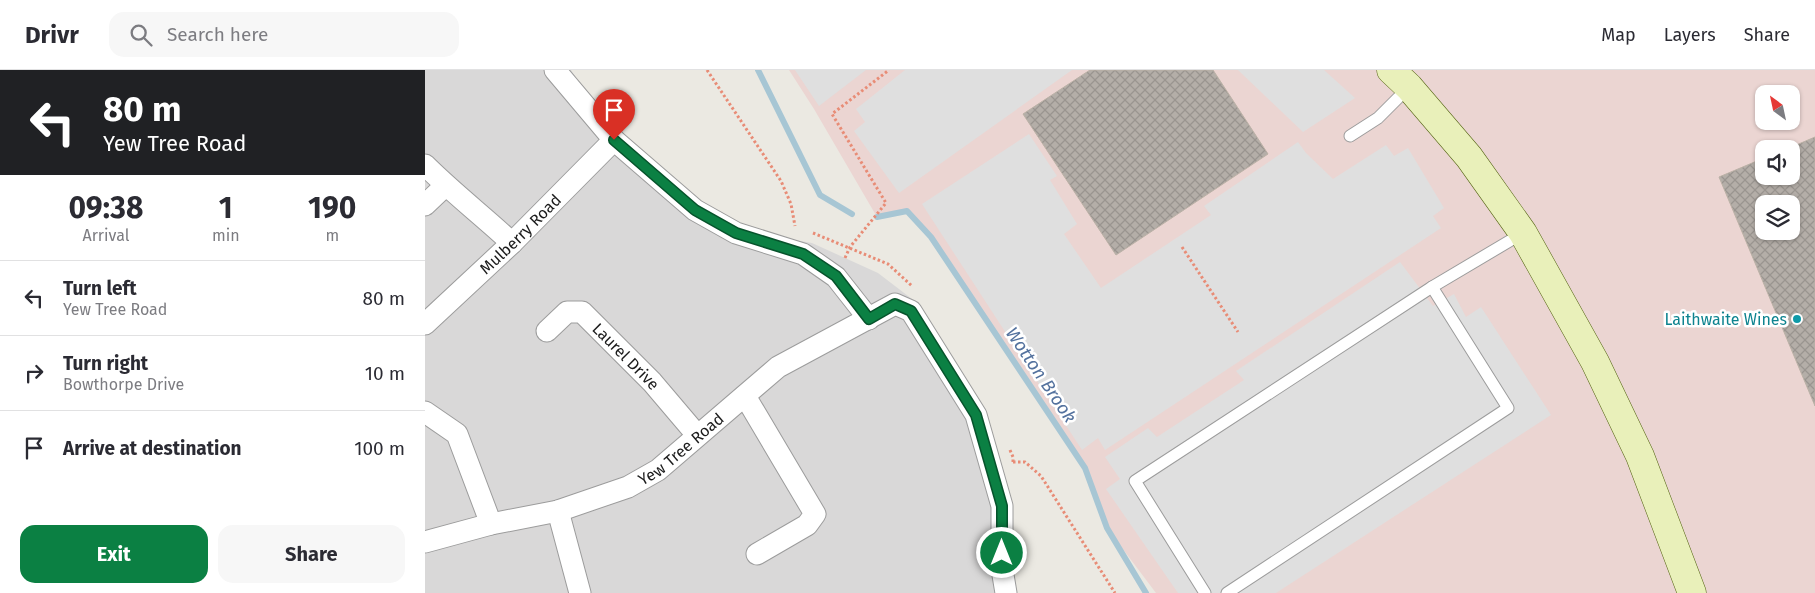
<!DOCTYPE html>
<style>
:root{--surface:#fff;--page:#f7f7f7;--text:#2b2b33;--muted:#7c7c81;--line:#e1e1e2;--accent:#0b8043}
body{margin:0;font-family:"Fira Sans",sans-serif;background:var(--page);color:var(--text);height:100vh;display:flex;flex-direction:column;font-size:19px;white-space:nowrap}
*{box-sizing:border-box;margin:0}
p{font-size:16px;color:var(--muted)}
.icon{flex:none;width:28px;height:28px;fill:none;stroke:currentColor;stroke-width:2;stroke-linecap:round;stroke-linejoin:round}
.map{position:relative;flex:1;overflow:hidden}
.sheet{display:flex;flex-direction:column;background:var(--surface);width:425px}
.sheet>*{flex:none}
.hud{background:#202124;color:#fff;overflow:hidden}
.needle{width:32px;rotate:327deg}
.controls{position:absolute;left:1330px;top:15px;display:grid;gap:10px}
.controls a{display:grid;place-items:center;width:45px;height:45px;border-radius:10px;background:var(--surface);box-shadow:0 1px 4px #0004;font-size:25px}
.pin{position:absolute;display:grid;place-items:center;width:42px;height:42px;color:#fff;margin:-51px -21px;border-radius:50% 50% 50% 0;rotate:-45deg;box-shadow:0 0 5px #0007}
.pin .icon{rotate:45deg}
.me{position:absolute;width:55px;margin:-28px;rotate:0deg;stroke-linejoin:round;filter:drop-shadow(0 0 4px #0008)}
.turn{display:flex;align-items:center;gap:18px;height:105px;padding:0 20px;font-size:22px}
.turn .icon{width:65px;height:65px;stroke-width:2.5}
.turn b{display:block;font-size:35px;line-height:42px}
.eta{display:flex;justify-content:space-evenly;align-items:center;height:85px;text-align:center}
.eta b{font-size:30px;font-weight:700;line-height:35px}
.cta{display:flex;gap:10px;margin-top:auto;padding:10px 20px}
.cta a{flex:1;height:58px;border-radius:15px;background:var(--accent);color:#fff;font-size:20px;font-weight:700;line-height:58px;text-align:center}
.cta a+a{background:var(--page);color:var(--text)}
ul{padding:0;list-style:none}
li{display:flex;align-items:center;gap:15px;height:75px;padding:0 20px;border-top:1px solid var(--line)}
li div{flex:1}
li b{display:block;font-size:19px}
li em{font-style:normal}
header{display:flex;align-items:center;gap:30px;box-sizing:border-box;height:70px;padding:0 25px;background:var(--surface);border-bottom:1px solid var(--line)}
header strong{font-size:24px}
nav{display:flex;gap:28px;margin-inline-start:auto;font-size:18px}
.search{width:350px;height:45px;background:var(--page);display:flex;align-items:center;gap:12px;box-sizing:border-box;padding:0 18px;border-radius:15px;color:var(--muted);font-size:19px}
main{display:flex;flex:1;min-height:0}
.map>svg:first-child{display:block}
.residential{fill:#d9d8d8}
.commercial{fill:#ebd5d2;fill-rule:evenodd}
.parking{fill:#dfdfdf}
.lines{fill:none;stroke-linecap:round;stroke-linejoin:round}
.stream{stroke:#a7c6d4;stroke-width:6}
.building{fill:url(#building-cross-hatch);stroke:#bbb1a6;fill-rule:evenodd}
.lane-casing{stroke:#9c9c9c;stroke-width:13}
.street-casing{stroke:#9c9c9c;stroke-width:23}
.secondary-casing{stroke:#536311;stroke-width:29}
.path{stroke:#e88c76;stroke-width:3;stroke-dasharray:2.5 2.5;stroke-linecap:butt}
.lane{stroke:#fff;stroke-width:11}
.street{stroke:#fff;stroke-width:21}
.secondary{stroke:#e9f0ba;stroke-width:28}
.route-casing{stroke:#07532c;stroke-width:12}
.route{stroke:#0b8043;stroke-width:9}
.culture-dot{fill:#0f9aa8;stroke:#fff;stroke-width:2}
.labels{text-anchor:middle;stroke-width:5;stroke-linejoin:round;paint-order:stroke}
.street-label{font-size:16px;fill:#1b1b1b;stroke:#fff}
.culture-label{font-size:16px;fill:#0d838f;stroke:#fff;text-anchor:end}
.water-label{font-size:18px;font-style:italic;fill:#54729e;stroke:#fff}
</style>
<header>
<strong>Drivr</strong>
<div class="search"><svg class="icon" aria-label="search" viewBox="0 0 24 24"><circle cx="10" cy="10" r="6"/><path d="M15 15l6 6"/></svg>Search here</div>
<nav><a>Map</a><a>Layers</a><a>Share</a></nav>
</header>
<main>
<section class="sheet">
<div class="hud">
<div class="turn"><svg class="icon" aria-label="left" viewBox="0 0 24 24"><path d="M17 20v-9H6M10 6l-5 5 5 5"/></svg><div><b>80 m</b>Yew Tree Road</div></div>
</div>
<div class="eta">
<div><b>09:38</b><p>Arrival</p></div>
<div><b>1</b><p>min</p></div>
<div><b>190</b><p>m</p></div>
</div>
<ul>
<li><svg class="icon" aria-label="left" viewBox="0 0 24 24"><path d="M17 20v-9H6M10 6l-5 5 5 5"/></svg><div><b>Turn left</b><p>Yew Tree Road</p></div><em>80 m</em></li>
<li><svg class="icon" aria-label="right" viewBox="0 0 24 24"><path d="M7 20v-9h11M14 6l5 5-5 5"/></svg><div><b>Turn right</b><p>Bowthorpe Drive</p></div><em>10 m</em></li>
<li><svg class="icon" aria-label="arrive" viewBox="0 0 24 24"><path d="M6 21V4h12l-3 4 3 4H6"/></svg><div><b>Arrive at destination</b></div><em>100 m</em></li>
</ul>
<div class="cta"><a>Exit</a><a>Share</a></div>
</section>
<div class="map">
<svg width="1390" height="523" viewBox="0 0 1390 523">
<defs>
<pattern id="building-cross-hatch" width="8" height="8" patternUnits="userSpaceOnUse" patternTransform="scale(1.25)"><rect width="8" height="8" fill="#b4aea8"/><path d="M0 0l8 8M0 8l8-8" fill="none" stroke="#9a9590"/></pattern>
</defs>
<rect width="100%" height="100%" fill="#ebe9e2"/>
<!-- residential -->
<polygon class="residential" points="0,0 146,0 170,39 274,132 326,162 387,173 453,203 487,229 492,234 577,407 591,523 0,523"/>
<!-- commercial -->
<path class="commercial" d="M364 0H1390V523H731L682 458 660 398 506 167 482 141 452 147 389 39ZM1339 24H1366V51H1339ZM1339 79H1366V106H1339ZM1339 134H1366V161H1339Z"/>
<!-- parking -->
<g class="parking">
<polygon points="370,0 441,0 394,36"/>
<polygon points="480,0 647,0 474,123 429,61 440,52 431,39"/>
<polygon points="813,0 899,0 930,28 878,62"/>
<polygon points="604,64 632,106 625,110 652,154 639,164 676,218 786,145 779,136 873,72 881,83 908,109 961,75 969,86 983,78 1019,138 1008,146 1016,158 680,380 673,368 657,380 497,134"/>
<polygon points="975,192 1008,236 1029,224 1041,247 1056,237 1126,345 851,523 753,523 681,419 695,409 680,387 723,358 732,367 819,310 811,301"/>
</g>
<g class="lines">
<!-- stream -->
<g class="stream">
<polyline points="333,0 395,125 427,144"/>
<polyline points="452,147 482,141 506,167 660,398 682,458 721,523"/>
</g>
</g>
<!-- building -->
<g class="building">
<polygon points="665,0 788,0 843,84 691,185 598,44"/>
<path d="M1390 67V336L1294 107 1339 88V106H1366V79H1362ZM1339 134H1366V161H1339Z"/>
</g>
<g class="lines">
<defs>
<g id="lane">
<polyline points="925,66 953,48 984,17"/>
<polyline points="780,523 710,411 1007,217 1098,163"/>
<polyline points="802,523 1083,338 1007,217"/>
</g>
<g id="street">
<polyline points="130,0 189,70 270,140 311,163 378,184 411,207 444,249"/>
<path d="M0 95C28 123 58 146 87 173"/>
<polyline points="0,135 20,116"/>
<path id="s1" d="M0 254 87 173 189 70"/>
<path id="s2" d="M122 261 142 242H157L227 312 272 365"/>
<polyline points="320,326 390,444 382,455 332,484"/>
<polyline points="0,342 32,364 66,454"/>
<polyline points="133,441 155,523"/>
<path id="s3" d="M0 472 66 454 133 441 203 417 233 400 353 297 470 234 486 241 551 345 577 436V499L581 523"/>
</g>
<polyline id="secondary" points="966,0 984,17 1044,87 1098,163 1170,292 1215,386 1267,523"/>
</defs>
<!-- lane casing -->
<use href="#lane" class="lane-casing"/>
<!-- street casing -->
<use href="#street" class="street-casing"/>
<!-- secondary casing -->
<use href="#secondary" class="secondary-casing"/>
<!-- path -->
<g class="path">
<polyline points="282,0 356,111 366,134 370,156"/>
<polyline points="388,163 463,194 487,216"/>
<polyline points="757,177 813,262"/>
<polyline points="420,188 425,177 461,133 407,44 464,0"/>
<polyline points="585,380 588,387 588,393"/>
<polyline points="588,392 600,392 616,406 690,523"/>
</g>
<!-- lane -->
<use href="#lane" class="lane"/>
<!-- street -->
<use href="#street" class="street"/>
<!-- secondary -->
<use href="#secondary" class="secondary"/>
</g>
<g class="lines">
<defs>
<polyline id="route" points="189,70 270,140 311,163 378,184 411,206 444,249 470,234 486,241 551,345 577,436 577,483"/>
</defs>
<!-- route casing -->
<use href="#route" class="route-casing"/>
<!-- route -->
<use href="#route" class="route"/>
</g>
<!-- markers -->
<circle class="culture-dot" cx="1372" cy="249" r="5"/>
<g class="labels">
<!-- street labels -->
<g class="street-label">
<text dy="6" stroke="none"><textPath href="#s1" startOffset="131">Mulberry Road</textPath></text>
<text dy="6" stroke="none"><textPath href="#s2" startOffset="105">Laurel Drive</textPath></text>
<text dy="6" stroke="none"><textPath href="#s3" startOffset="276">Yew Tree Road</textPath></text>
</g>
<!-- culture labels -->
<g class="culture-label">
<text x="1362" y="255">Laithwaite Wines</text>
</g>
<!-- water labels -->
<g class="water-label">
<text transform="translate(616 305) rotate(56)" y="6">Wotton Brook</text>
</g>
</g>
</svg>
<div class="controls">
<a><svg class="needle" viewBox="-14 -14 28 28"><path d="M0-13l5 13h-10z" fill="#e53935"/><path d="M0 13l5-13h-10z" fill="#7c7c81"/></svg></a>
<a><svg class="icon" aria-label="sound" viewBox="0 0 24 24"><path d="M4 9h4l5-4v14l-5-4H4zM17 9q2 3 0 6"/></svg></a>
<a><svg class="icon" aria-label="layers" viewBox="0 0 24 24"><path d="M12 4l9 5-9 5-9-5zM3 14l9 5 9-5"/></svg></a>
</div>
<div class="pin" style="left:189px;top:70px;background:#d93025"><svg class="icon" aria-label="arrive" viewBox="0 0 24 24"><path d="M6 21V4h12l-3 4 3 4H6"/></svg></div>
<svg class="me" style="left:577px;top:483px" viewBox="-20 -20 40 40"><circle r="17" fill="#0b8043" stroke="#fff" stroke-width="3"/><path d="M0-11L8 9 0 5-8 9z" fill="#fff"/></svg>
</div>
</main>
